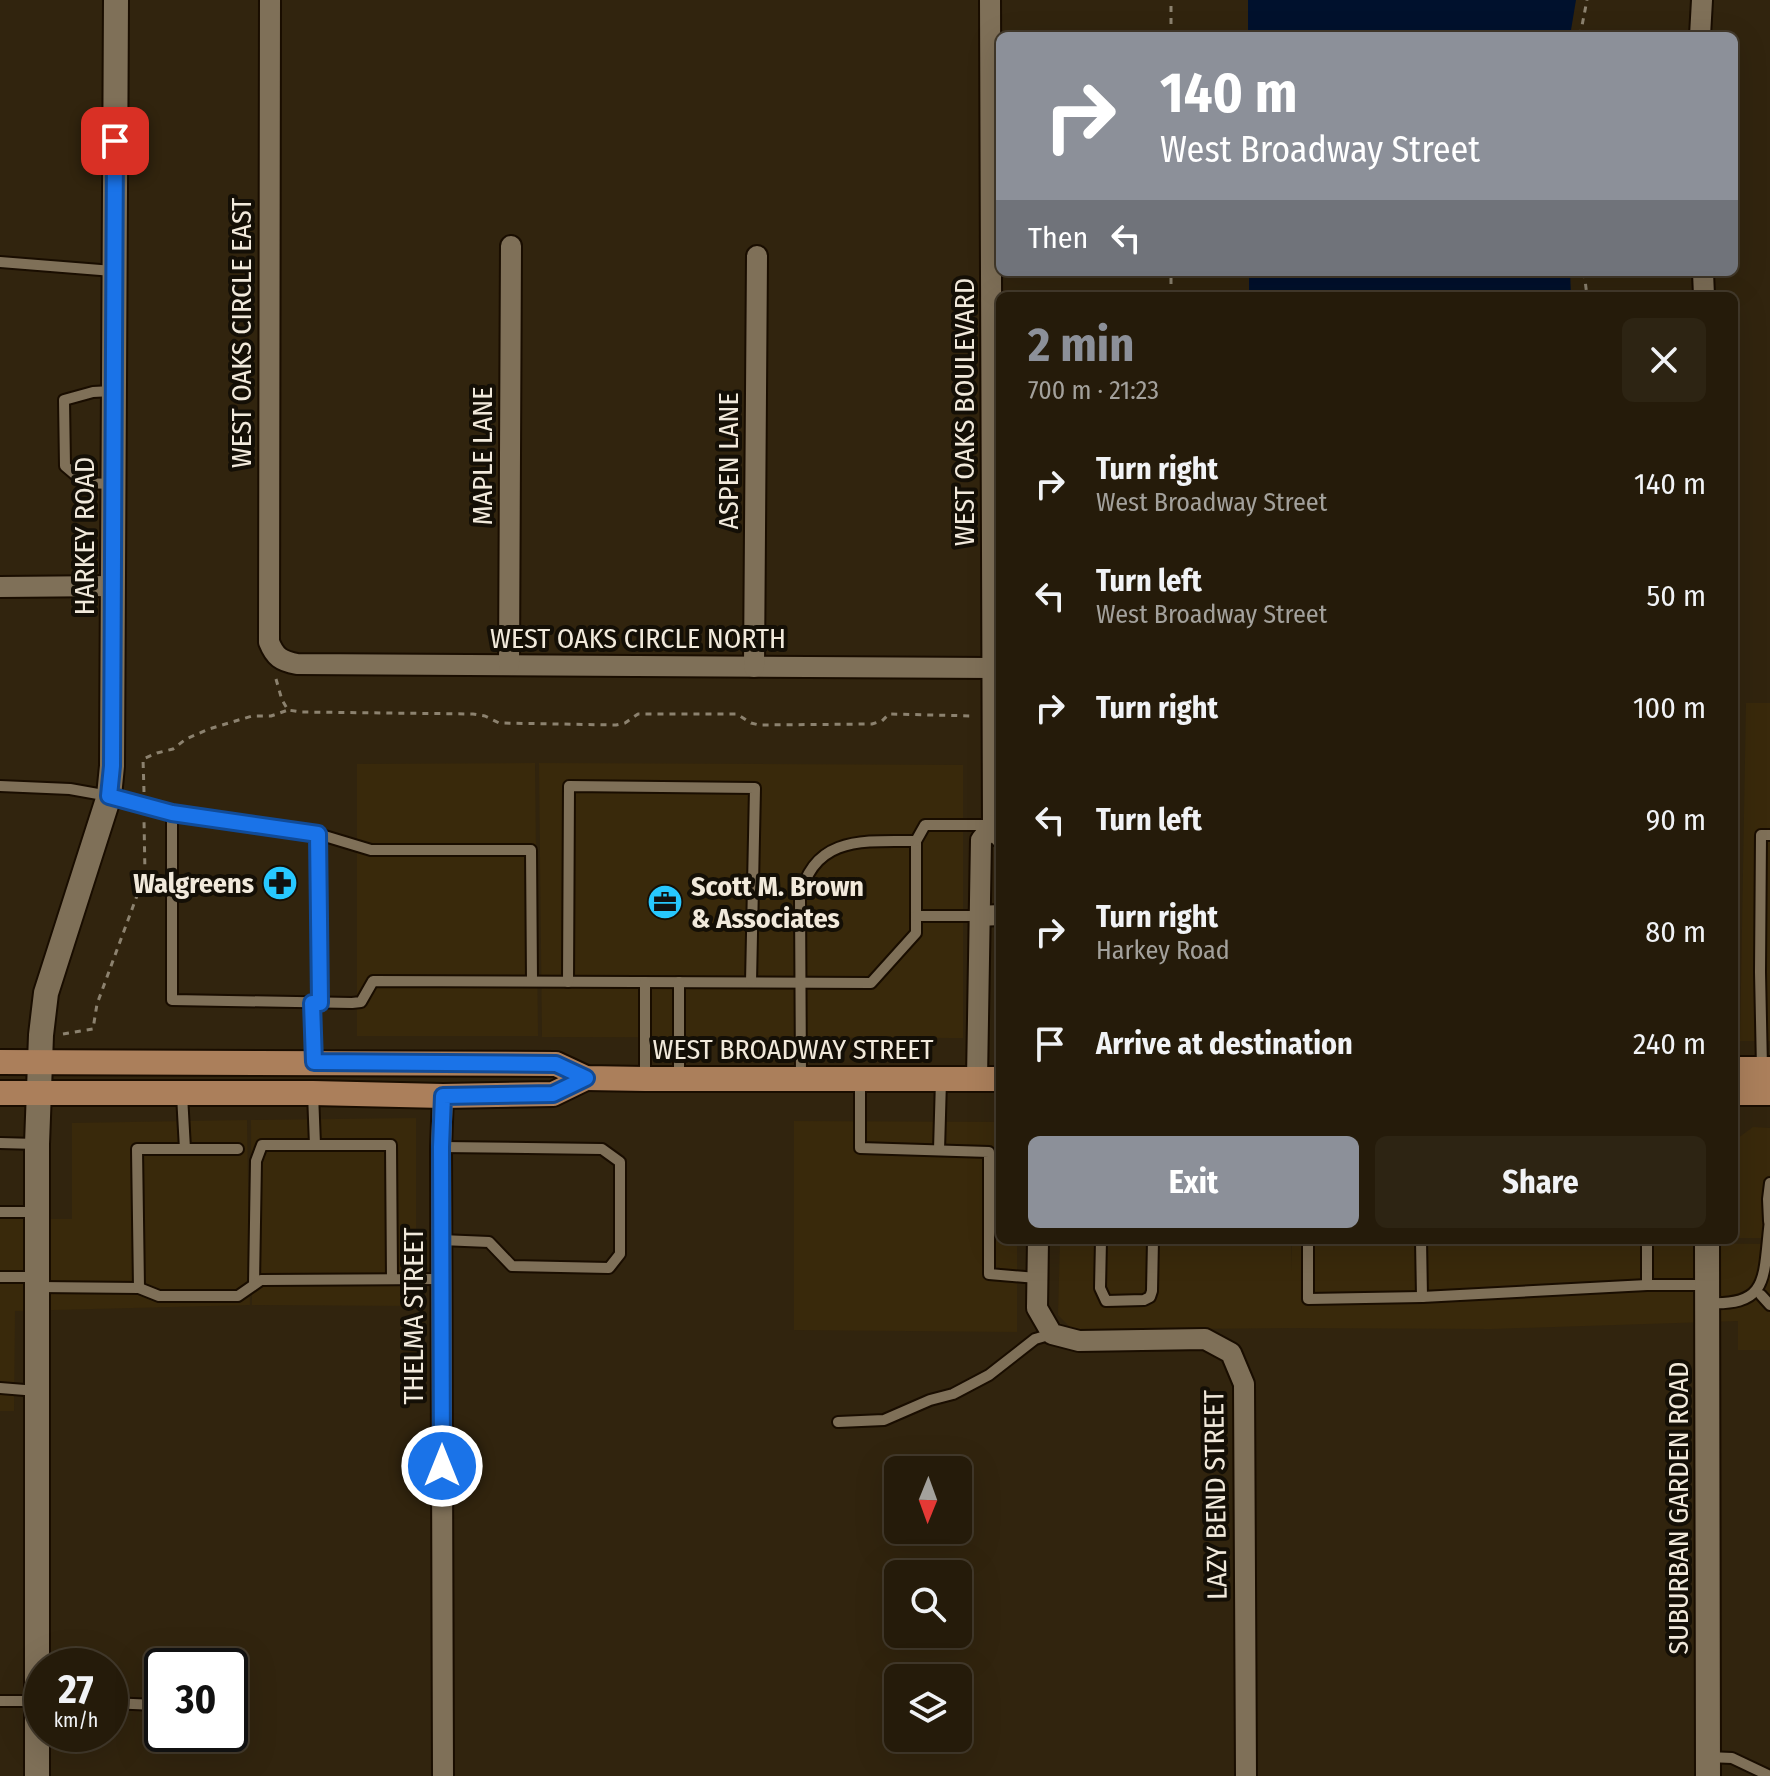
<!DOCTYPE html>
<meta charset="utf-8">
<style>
:root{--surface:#251b0a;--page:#2d2413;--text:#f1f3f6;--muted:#a3a19c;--line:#42392b;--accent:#8c9099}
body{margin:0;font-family:"Fira Sans Condensed",sans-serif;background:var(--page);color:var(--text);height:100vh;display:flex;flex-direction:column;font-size:30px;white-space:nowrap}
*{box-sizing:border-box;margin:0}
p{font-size:26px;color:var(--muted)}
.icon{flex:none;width:44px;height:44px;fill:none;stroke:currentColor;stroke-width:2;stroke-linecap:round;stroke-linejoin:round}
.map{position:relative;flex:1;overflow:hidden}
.panel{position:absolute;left:996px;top:292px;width:742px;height:952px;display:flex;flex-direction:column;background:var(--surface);border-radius:12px;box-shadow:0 8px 32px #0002,0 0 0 2px var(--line)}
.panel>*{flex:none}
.hud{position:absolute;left:996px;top:32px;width:742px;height:244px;border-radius:12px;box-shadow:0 8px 32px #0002,0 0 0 2px var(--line);background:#8c9099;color:#fff;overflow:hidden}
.needle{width:52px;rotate:181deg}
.controls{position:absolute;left:884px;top:1456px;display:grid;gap:16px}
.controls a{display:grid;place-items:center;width:88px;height:88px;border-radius:12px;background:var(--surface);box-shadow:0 8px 32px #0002,0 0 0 2px var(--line);font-size:40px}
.speed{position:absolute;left:24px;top:1648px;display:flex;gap:16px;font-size:40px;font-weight:700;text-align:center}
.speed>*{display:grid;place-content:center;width:104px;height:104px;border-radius:50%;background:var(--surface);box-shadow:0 8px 32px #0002,0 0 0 2px var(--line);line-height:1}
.speed small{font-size:20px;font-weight:400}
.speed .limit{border:4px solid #111;border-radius:12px;background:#fff;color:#111}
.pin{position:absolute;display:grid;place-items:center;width:68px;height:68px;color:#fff;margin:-34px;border-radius:16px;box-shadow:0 4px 12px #0006}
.me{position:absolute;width:88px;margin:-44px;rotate:0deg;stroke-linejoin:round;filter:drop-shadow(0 0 6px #0008)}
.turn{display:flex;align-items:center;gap:28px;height:168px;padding:0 32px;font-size:36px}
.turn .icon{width:104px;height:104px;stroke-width:2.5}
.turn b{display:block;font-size:56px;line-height:68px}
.then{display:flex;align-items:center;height:76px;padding:0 32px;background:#0003;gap:16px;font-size:30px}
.round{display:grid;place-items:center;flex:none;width:84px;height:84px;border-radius:12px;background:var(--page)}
.summary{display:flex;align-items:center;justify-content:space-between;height:136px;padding:0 32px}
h1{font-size:48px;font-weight:700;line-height:60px;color:var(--accent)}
.cta{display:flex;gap:16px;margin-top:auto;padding:16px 32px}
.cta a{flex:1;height:92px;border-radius:12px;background:var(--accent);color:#fff;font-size:32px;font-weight:700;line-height:92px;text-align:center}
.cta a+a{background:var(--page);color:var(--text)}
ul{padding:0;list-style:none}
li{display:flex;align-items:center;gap:24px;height:112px;padding:0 32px}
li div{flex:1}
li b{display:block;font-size:30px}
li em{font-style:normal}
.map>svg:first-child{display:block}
.built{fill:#39290b}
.water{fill:#00112d}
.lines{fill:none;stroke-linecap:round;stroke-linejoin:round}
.service-casing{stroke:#190d00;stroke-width:14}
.minor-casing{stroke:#190d00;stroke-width:24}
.tertiary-casing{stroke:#190d00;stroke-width:28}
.primary-casing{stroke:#190d00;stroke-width:28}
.path{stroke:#8c826f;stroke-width:3;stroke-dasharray:6 6;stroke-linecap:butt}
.service{stroke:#7f7058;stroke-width:10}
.minor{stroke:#7f7058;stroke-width:20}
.tertiary{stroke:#7f7058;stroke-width:24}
.primary{stroke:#ab7f5b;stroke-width:24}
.route-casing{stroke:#114b97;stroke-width:20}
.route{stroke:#1a73e8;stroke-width:14}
.labels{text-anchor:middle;stroke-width:8;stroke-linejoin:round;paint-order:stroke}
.street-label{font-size:28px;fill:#f1e9db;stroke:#140f06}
.poi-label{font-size:28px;font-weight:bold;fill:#f1e9db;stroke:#140f06;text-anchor:end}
</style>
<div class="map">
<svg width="1770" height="1776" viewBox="0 0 1770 1776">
<rect width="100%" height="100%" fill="#31240e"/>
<!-- built -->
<g class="built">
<polygon points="1746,703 1770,703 1770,1041 1740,1041"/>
<polygon points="535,763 538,1036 357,1036 357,764"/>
<polygon points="539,763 963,765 963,1038 542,1037"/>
<polygon points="416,1118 416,1306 252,1305 251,1120"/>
<polygon points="247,1120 250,1305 15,1311 14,1411 0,1411 0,1219 72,1219 72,1123"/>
<polygon points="794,1121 1000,1122 1000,1240 1017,1240 1017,1332 794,1330"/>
<polygon points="1753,1127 1770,1128 1770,1238 1736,1238 1734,1141"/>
<polygon points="1060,1240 1291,1240 1291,1271 1292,1240 1660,1240 1660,1243 1770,1244 1770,1350 1738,1350 1738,1321 1491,1329 1291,1328 1073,1330 1058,1315"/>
</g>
<!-- water -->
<g class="water">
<polygon points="1248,0 1576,0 1570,36 1248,36"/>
<polygon points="1249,272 1570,272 1571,296 1249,296"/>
</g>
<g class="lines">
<defs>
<g id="service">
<polyline points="0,262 113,271"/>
<polyline points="112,484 85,483 65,466 64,400 93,392 112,391"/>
<polyline points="0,786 70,789 109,796 172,813 318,834 371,850 531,850 532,981"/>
<polyline points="172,813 172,1000 352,1003 361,1002 373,981 871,983 916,933 916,841 925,825 991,825"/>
<polyline points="318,834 320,1003"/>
<polyline points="916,916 979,916"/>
<polyline points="568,982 569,786 755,788 751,982"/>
<polyline points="645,982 645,1079"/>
<polyline points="312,1003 314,1062"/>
<polyline points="1762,1068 1760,972 1761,835 1770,835"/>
<polyline points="679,1077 679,982"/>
<path d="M801 1078 800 899C812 835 865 841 916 841"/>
<polyline points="860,1079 860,1148 989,1152 989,1274 1037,1278"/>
<polyline points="313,1093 315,1145"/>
<polyline points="182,1095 185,1149"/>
<polyline points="0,1143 37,1144"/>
<polyline points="441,1147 602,1149 620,1162 620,1254 609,1268 512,1266 489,1242 441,1240"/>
<polyline points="939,1150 941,1080"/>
<polyline points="0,1212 37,1212"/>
<polyline points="1769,1221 1768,1199 1770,1183"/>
<polyline points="1101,1240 1100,1288 1106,1301 1144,1300 1150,1297 1152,1291 1153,1240"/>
<polyline points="1308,1240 1308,1299 1422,1297"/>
<polyline points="1421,1240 1422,1297 1647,1285"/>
<polyline points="1647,1240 1647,1285 1706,1285"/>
<polyline points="0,1277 37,1277"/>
<polyline points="254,1284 256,1161 262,1145 391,1145 392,1279"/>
<polyline points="39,1287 139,1288 159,1296 238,1296 261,1280 441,1279"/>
<polyline points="139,1288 137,1149 238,1149"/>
<polyline points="1761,1295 1770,1305"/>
<path d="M1708 1303C1770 1306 1763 1278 1770 1220"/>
<polyline points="0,1388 37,1391"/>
<polyline points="838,1422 884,1420 930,1400 953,1394 989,1375 1035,1339 1052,1334"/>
<polyline points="0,1701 38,1701"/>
<polyline points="110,1703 156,1705"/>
<polyline points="1708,1757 1732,1758 1770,1776"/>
</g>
<g id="minor">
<path d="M270 0 269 642C275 657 281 661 297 664L993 668"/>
<polyline points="990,0 993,825 1000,837"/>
<polyline points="1700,36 1702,0"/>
<polyline points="1703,272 1704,296"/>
<polyline points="0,587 113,586"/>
<polyline points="509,665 511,246"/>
<polyline points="754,667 757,256"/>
<polyline points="979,916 1000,915"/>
<polyline points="977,1079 981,840 993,825"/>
<polyline points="1038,1240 1037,1308 1052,1334 1079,1341 1205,1339 1231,1353 1244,1384 1246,1776"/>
<polyline points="443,1776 441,1147 443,1096"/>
</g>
<g id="tertiary">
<polyline points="1707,1240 1708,1776"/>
<polyline points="37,1776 37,1144 41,1035 46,993 109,796 112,766 116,0"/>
</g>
<g id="primary">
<polyline points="0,1062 556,1064 586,1078 645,1079 1000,1079"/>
<polyline points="1734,1069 1770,1069"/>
<polyline points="0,1093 313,1093 443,1096 553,1094 586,1078"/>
<polyline points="1734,1093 1770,1093"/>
</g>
</defs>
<!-- service casing -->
<use href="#service" class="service-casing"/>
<!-- minor casing -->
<use href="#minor" class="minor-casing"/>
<!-- tertiary casing -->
<use href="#tertiary" class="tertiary-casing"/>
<!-- primary casing -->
<use href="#primary" class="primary-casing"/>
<!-- path -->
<g class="path">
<polyline points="1171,36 1171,0"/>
<polyline points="1580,36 1587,0"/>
<polyline points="1584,272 1587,296"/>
<polyline points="1171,296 1171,272"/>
<polyline points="276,679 282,700 288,710 301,712 473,714 485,716 499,723 616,725 625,723 638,714 737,714 751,723 759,725 872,724 882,721 889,714 974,716"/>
<polyline points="144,792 143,759 157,753 173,749 186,739 209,729 252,716 271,716 288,710"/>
<polyline points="63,1034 93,1029 97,1004 145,874 144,820"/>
</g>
<!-- service -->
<use href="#service" class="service"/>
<!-- minor -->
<use href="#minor" class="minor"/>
<!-- tertiary -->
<use href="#tertiary" class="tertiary"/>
<!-- primary -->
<use href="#primary" class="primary"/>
</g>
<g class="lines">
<defs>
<polyline id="route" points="115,141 112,766 109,796 172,813 318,834 320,1003 312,1003 314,1062 556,1064 586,1078 553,1094 443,1096 441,1147 442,1466"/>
</defs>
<!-- route casing -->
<use href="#route" class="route-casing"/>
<!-- route -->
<use href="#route" class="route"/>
</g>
<!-- icons -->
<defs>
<symbol id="pharmacy-disc" viewBox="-11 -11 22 22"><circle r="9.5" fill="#27c8ff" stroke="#140f06"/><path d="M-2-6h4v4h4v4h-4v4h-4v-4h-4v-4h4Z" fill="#111"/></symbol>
<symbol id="office-disc" viewBox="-11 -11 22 22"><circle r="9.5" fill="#27c8ff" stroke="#140f06"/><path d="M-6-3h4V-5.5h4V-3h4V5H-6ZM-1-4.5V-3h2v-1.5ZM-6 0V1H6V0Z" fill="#111"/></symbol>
</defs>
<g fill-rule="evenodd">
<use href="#pharmacy-disc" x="260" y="863" width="40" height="40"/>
<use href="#office-disc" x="645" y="882" width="40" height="40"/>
</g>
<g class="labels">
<!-- street labels -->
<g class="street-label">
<text transform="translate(241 333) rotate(-90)" y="10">WEST OAKS CIRCLE EAST</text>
<text transform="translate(964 412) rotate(-90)" y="10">WEST OAKS BOULEVARD</text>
<text transform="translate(482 456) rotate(-90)" y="10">MAPLE LANE</text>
<text transform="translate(728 461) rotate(-90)" y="10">ASPEN LANE</text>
<text transform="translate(84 536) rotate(-90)" y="10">HARKEY ROAD</text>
<text x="638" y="648">WEST OAKS CIRCLE NORTH</text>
<text x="793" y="1059">WEST BROADWAY STREET</text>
<text transform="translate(413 1316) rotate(-90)" y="10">THELMA STREET</text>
<text transform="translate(1215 1495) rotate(-91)" y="10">LAZY BEND STREET</text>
<text transform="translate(1678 1508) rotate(-90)" y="10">SUBURBAN GARDEN ROAD</text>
</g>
<!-- poi labels -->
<g class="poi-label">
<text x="254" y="893">Walgreens</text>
<text x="691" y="896" text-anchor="start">Scott M. Brown<tspan x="691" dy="32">&amp; Associates</tspan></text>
</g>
</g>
</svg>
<div class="controls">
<a><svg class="needle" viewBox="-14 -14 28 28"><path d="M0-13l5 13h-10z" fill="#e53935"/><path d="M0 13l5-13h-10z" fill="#a3a19c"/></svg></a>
<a><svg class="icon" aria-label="search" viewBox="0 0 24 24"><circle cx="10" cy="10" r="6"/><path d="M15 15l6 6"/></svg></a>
<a><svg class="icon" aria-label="layers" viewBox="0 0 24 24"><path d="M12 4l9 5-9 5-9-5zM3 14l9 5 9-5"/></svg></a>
</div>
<div class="speed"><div>27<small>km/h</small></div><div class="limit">30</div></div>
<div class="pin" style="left:115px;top:141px;background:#d93025"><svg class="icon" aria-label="arrive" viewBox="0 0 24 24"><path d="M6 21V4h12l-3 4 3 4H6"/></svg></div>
<svg class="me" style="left:442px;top:1466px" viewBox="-20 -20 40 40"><circle r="17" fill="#1a73e8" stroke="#fff" stroke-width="3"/><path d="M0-11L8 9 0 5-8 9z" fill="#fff"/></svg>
<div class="hud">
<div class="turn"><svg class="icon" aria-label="right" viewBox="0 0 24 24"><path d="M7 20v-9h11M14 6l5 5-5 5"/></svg><div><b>140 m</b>West Broadway Street</div></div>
<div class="then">Then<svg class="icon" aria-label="left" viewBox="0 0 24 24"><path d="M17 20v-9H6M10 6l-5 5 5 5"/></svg></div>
</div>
<section class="panel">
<div class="summary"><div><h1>2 min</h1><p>700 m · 21:23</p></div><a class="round"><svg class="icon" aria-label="close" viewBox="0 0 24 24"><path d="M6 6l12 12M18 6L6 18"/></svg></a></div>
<ul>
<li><svg class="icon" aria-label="right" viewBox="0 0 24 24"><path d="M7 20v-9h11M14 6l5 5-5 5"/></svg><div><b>Turn right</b><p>West Broadway Street</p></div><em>140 m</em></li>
<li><svg class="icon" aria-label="left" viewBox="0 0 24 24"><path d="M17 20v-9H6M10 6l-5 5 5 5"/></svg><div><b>Turn left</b><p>West Broadway Street</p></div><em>50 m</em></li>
<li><svg class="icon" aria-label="right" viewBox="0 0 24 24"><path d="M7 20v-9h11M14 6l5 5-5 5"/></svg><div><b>Turn right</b></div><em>100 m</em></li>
<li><svg class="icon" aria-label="left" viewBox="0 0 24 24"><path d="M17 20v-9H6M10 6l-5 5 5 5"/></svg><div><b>Turn left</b></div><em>90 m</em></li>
<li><svg class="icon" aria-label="right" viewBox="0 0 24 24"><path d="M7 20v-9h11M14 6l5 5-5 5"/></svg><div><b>Turn right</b><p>Harkey Road</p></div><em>80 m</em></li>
<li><svg class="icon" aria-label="arrive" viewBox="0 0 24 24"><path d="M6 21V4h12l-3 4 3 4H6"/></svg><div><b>Arrive at destination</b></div><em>240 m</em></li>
</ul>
<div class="cta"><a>Exit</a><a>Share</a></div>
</section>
</div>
